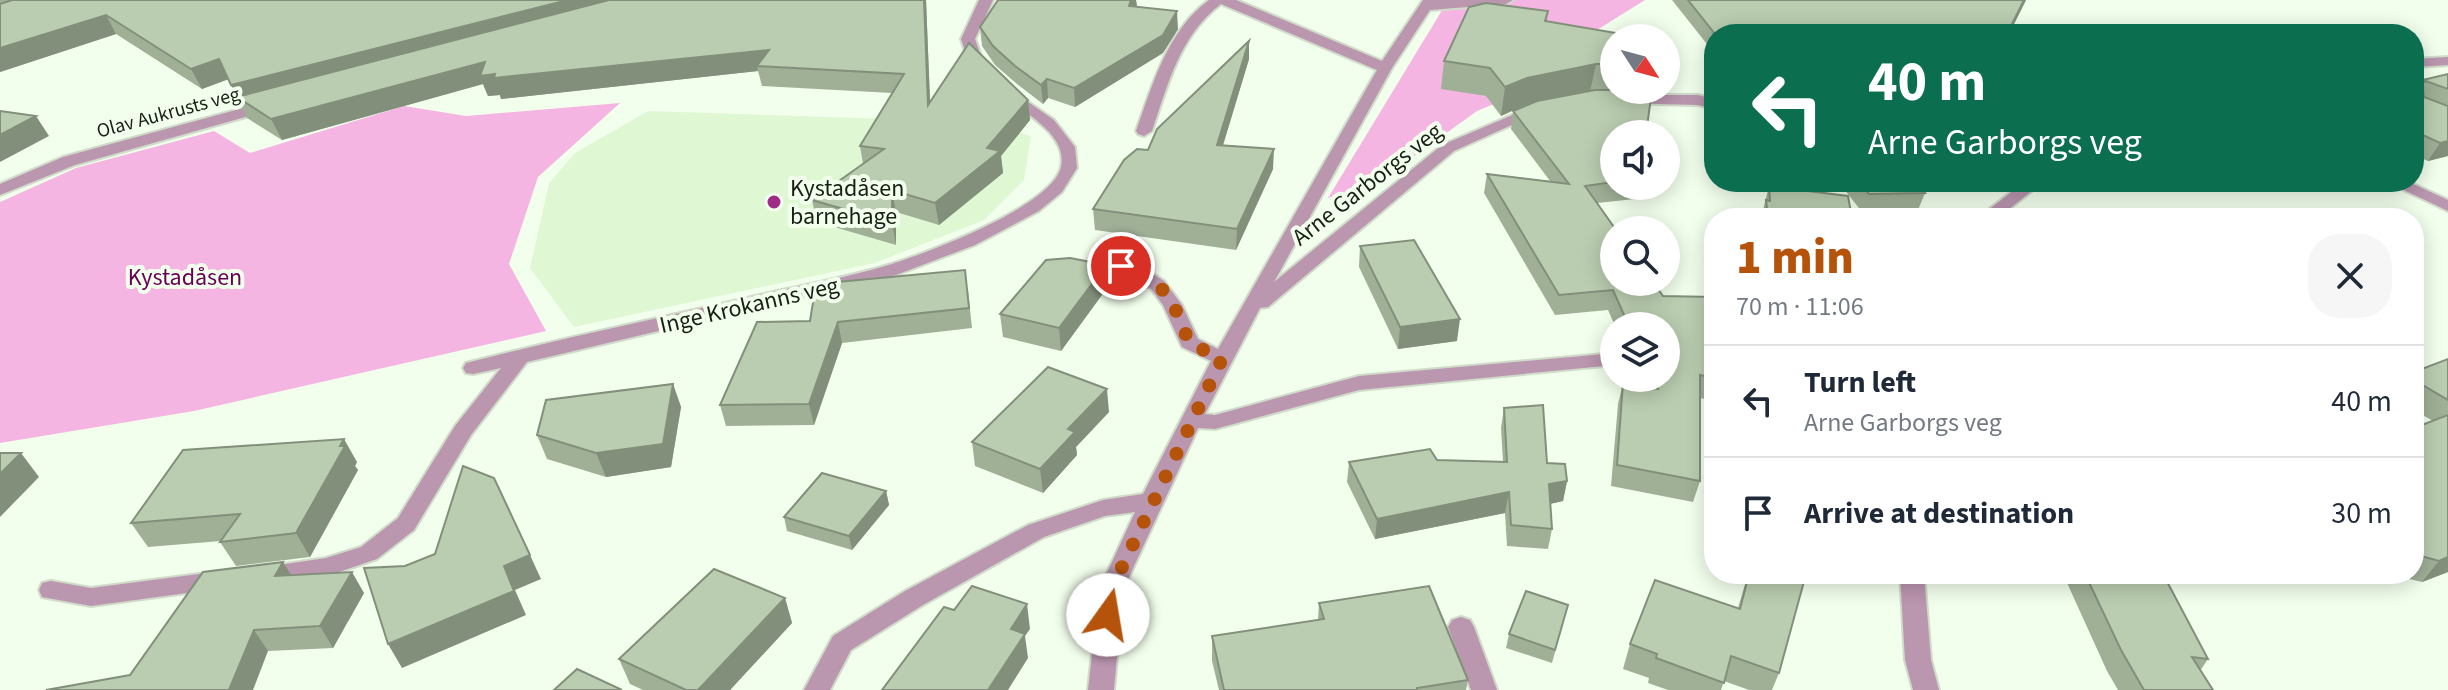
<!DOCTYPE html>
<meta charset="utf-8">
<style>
:root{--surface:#fff;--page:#f6f6f7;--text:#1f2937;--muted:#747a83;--line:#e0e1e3;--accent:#b45309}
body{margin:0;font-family:"Source Sans 3",sans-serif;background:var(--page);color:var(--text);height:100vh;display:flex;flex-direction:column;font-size:30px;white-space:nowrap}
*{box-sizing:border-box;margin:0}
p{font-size:26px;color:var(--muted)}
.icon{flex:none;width:44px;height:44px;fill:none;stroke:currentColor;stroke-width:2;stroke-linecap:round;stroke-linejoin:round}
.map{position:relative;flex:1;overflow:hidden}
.panel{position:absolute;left:1704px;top:208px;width:720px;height:376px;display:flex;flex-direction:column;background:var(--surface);border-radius:32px;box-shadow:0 4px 20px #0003}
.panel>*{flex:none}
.top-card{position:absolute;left:1704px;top:24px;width:720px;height:168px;border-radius:32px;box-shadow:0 4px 20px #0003;background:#0b6e4f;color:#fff;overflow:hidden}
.needle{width:52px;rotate:126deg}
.tools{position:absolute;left:1600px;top:24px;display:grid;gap:16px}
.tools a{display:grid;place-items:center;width:80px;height:80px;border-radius:50%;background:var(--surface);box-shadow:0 4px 20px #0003;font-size:40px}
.pin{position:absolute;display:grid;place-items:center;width:68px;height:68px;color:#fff;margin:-34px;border:4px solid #fff;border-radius:50%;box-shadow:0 2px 8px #0007}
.me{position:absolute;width:88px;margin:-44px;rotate:13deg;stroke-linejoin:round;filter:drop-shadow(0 0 6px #0008)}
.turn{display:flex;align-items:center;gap:28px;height:168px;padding:0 32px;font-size:36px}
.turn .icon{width:104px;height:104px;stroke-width:2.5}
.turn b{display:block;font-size:56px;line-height:68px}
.round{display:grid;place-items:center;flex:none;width:84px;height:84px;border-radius:32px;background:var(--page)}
.head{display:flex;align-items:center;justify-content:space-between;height:136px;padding:0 32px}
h1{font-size:48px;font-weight:800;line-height:60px;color:var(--accent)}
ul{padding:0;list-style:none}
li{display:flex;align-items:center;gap:24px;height:112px;padding:0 32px;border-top:2px solid var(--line)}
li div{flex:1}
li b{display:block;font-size:30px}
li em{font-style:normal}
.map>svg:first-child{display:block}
.built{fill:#dff8d3}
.green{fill:#f5b5e2}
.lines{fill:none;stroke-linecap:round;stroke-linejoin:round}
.minor-casing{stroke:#d0dbca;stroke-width:4}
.minor{fill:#ba96af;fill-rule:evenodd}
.wall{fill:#a0b097}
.shaded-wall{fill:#82907b}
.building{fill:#bacdb0;stroke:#82907b;stroke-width:2}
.route{stroke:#b45309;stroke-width:14;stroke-dasharray:0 25.2}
.poi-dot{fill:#9f2c87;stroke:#f3ffed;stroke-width:3}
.labels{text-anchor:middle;stroke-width:8;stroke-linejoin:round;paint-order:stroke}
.far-street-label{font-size:20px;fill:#181f15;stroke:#f3ffed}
.street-label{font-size:24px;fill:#181f15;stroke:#f3ffed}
.poi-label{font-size:24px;fill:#181f15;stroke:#f3ffed;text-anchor:start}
.park-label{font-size:24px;fill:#670155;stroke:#f3ffed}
</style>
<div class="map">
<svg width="2448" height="690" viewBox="0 0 2448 690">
<rect width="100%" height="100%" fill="#f3ffed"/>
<!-- built -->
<polygon class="built" points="648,111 983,122 1031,136 1024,180 984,220 875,263 574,327 530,268 549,183 575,153"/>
<!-- green -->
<g class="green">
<polygon points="1454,0 1645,0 1584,38 1554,79 1477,111 1377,183 1328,198 1444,7"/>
<polygon points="620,103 538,177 509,264 546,331 194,411 0,443 0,202 76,168 214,131 250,153 404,106 466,116"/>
</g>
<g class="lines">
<defs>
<g id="minor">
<polygon points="979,0 993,0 975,39 981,56 990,67 983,71 967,57 961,39"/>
<path d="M1209 0H1236L1382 61 1423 0H1513L1506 4 1430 10 1392 68 1274 282 1442 145 1531 107 1537 105 1545 110 1454 151 1268 307 1260 308 1205 414 1215 415 1359 376 1604 354 1614 360 1604 366 1359 390 1215 429 1198 428 1123 590 1114 690H1088L1099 590 1135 512 1105 516 1044 537 923 605 851 650 830 690H804L833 636 905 591 1028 525 1103 500 1143 494 1211 361 1182 347 1163 305 1151 289 1112 266 1121 260 1142 267 1164 281 1182 305 1198 339 1218 349 1377 70 1221 4C1180 35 1168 84 1152 131L1144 136 1138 134 1136 131C1153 84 1167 31 1209 0Z"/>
<polygon points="2448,57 2448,65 2414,67 2414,59"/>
<path d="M1008 88 1054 120 1075 147 1077 168 1062 192 1039 211 975 245 896 275 527 362 471 435 414 530 377 559 327 576 261 584 252 581 249 575 252 569 326 558 361 547 398 518 455 426 501 368 473 374 466 373 463 368 466 363C567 337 670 316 773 292 810 284 848 277 885 266 922 255 1052 207 1061 167 1068 134 1024 113 1003 96V90Z"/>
<polygon points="1625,95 1698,95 1714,99 1714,109 1698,105 1620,103 1620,97"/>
<polygon points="269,101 274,103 274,109 75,165 0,195 0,184 63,157"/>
<polygon points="1825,182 1842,182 1844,185 1836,190"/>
<polygon points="2024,182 2043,182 1998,218 1978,218"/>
<polygon points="2387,182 2409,182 2448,200 2448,211"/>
<polygon points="222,571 231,573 234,580 231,587 91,606 42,597 39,590 42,583 51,581 91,588"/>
<polygon points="1900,574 1924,574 1931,660 1939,690 1913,690 1905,660"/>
<polygon points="1461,617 1470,620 1474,627 1497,690 1471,690 1448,627 1452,620"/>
</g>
</defs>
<!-- minor casing -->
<use href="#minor" class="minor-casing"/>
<!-- minor -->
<use href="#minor" class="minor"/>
</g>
<!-- wall -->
<g class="wall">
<polygon points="0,0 926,0 930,102 1028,100 1030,120 1001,156 1003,173 939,225 896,212 896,245 817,222 812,200 863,164 860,146 892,93 762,86 758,71 501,99 500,95 488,96 483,84 282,140 247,118 228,79 202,89 116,34 0,72"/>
<polygon points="1136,0 1137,7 1178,29 1163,53 1075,107 1048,98 1043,104 1017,84 995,65 982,46 980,27"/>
<polygon points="1672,0 2026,0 2009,34 1714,34 1714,53"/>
<polygon points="1548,11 1547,21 1614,38 1614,186 1637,186 1635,199 1597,203 1663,296 1714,297 1714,401 1700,398 1700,481 1693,502 1611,486 1618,404 1623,383 1642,386 1638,378 1666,378 1666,326 1615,326 1608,310 1555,315 1484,193 1487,174 1550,181 1511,129 1513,111 1526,105 1501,116 1486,96 1441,89 1444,61"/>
<polygon points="1249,41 1249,59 1223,145 1273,169 1236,250 1095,230 1093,209"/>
<polygon points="2448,74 2448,156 2428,161 2414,155 2414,82"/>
<polygon points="1844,182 1916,182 1925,193 1918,210 1862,212 1844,189"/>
<polygon points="1769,186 1852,218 1761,218"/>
<polygon points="1360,246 1457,341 1398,349 1359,267"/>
<polygon points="1107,288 1061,351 1003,337 1000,314"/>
<polygon points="968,290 972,328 842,343 814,425 726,426 720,405 810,321"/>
<polygon points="2448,359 2448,572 2422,582 2388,574 2414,574 2414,428 2433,421 2414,410 2414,372"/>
<polygon points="673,384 681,407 671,467 606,477 547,459 537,435"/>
<polygon points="1504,408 1547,463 1567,481 1563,501 1550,504 1552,529 1548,549 1507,546 1505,513 1375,539 1347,482 1349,462 1437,460 1503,462 1501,428"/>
<polygon points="1109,412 1076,447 1077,455 1043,493 975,466 972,442"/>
<polygon points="357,462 355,466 358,470 310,557 236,566 220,542 221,541 148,547 131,523"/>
<polygon points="886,491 889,505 852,550 787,531 784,517"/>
<polygon points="1748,574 1806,574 1779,673 1772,690 1749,690 1724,681 1721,690 1668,690 1648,683 1649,678 1623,669 1630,644 1738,608"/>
<polygon points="2063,574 2163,574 2208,659 2200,671 2213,690 2118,690 2107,671"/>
<polygon points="291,575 364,593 333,648 268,651 130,675"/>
<polygon points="785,598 792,623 730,690 643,690 630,684 619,659"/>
<polygon points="1319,603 1468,680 1466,690 1219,690 1212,661 1212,636 1318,620"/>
<polygon points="1568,605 1552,663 1506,648 1509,634"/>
</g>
<!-- shaded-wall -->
<g class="shaded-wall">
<polygon points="568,0 648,0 237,98 231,85"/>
<polygon points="924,0 926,0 931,126 928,105"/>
<polygon points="1131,0 1136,0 1137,7 1129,6"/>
<polygon points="2024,0 2026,0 2009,34 2007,34"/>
<polygon points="1177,11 1178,29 1163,53 1075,107 1074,88"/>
<polygon points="106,15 116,34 0,72 0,48"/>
<polygon points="1249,41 1249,59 1217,165 1217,145"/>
<polygon points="769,50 757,66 758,71 501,99 500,95 488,96 483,84 282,140 271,119 485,62"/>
<polygon points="219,59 229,79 202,89 191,69"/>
<polygon points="1596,64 1590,92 1522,106 1501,116 1505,87 1527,78"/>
<polygon points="1047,79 1048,98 1043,104 1041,85"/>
<polygon points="1028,100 1030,120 1001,156 1003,173 939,225 935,203 987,148"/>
<polygon points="36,116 49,136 0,162 0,135"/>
<polygon points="2448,141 2448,156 2428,161 2440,143"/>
<polygon points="1274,149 1273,169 1236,250 1237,229"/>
<polygon points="892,190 896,212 896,245 892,223"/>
<polygon points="1106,265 1107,288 1061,351 1059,328"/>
<polygon points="1460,319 1457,341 1398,349 1400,327"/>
<polygon points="838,322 842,343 814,425 809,404"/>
<polygon points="673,384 681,407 671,467 606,477 596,453"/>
<polygon points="1107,389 1109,412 1076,447 1077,455 1043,493 1040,469 1068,429"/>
<polygon points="344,439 357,462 355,466 358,470 310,557 296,533"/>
<polygon points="21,453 39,477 0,517 0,474"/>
<polygon points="1567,481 1563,501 1545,505 1549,484"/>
<polygon points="886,491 889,505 852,550 849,536"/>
<polygon points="1509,492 1505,513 1375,539 1377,519"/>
<polygon points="530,555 541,579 515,590 526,615 402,668 388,644 504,566"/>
<polygon points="2448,557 2448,572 2422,582 2439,561"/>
<polygon points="283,562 296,583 275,576"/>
<polygon points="352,572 364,593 333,648 320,626"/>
<polygon points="785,598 792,623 730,690 698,690"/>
<polygon points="1027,604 1030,629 1025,636 1028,658 1008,690 988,690 1011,629"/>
<polygon points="254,630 268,651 253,690 229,690"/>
</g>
<!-- building -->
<g class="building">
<polygon points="12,0 568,0 231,85 219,59 191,69 106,15 0,48 0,4"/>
<polygon points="609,0 924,0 928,105 969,43 1028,100 987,148 1000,151 935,203 892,190 892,223 812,200 884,149 860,146 904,74 757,66 769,50 494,78 495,74 480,76 485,62 271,119 237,97"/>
<polygon points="998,0 1131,0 1129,6 1177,11 1163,35 1074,88 1047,79 1041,85 1015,66 993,46 980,27"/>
<polygon points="1688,0 2024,0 2007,34 1715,34"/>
<polygon points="1486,3 1548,11 1545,21 1645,38 1614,38 1614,64 1596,64 1527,78 1505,87 1490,68 1444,61 1469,7"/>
<polygon points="1249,41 1217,145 1274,149 1237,229 1093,209 1124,160 1137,149 1148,150 1157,129"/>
<polygon points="2448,74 2448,89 2426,81 2422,83 2424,97 2448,106 2448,141 2440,143 2414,131 2414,82"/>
<polygon points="1595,90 1652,90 1646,134 1614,134 1614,182 1585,186 1616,230 1614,230 1614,282 1653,282 1663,296 1714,297 1714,378 1700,375 1700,481 1617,465 1623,383 1658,389 1653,378 1666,378 1666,326 1629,326 1613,290 1559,295 1487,174 1569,184 1513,111 1537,101"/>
<polygon points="0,111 36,116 0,135"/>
<polygon points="1859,182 1916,182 1925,193 1869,194"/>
<polygon points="1769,186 1848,196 1852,218 1768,218 1766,200 1770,201"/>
<polygon points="2202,213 2211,218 2186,218"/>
<polygon points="1414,240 1460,319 1400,327 1360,246"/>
<polygon points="1070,258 1106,265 1059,328 1000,314 1046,260"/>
<polygon points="965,270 969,308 838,322 809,404 720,405 757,322 810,321 816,284"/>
<polygon points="2448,359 2448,400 2414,380 2414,372"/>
<polygon points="1048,367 1107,389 1068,429 1075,432 1040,469 972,442"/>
<polygon points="673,384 663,444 596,453 537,435 546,400"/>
<polygon points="1543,405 1547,463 1565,464 1567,481 1549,484 1552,529 1511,525 1509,492 1377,519 1349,462 1430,449 1437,460 1507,462 1504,408"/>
<polygon points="2448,415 2448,557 2439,561 2414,554 2414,428"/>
<polygon points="344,439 340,446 345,446 296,533 220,542 240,514 131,523 183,450"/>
<polygon points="0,453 21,453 0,474"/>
<polygon points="463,466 494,478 530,555 504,566 514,591 388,644 364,568 405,566 435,554"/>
<polygon points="822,473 886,491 849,536 784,517"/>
<polygon points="283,562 275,576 352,572 320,626 254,630 229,690 46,690 130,675 203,572"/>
<polygon points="714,569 785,598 698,690 686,690 619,659"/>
<polygon points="1749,574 1806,574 1779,673 1731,656 1724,683 1656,658 1657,654 1630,644 1655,580 1740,609"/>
<polygon points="2085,574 2163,574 2208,659 2192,657 2213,690 2144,690 2121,650"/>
<polygon points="972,586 1027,604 1011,629 1025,634 988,690 882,690 944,607 954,610"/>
<polygon points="1429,586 1468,680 1417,688 1417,690 1224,690 1212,636 1324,619 1319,603"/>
<polygon points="1526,591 1568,605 1555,650 1509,634"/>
<polygon points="577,669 622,690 554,690"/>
</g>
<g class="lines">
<!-- route -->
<path class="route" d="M1108 615 1111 590 1222 359 1189 343C1175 305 1164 276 1121 266"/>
</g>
<!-- markers -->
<circle class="poi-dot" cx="774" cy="202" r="8"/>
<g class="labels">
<!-- far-street labels -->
<g class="far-street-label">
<text transform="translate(168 112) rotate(-15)" y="7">Olav Aukrusts veg</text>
</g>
<!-- street labels -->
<g class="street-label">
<text transform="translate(1367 184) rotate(-38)" y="8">Arne Garborgs veg</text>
<text transform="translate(749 305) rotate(-13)" y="8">Inge Krokanns veg</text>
</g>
<!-- poi labels -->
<g class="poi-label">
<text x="790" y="196">Kystadåsen<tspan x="790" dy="28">barnehage</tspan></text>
</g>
<!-- park labels -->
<g class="park-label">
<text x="185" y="285">Kystadåsen</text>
</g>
</g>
</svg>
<div class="tools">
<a><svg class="needle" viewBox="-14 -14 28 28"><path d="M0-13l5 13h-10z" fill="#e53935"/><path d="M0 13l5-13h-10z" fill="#747a83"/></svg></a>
<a><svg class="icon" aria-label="sound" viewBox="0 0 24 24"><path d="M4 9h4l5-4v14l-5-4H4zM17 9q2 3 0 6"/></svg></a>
<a><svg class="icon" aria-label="search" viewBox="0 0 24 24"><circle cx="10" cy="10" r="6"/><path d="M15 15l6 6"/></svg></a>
<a><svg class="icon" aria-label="layers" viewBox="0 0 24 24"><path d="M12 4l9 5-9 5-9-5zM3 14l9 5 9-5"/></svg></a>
</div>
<div class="pin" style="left:1121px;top:266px;background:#d93025"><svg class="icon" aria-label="arrive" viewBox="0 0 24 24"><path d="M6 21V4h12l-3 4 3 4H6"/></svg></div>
<svg class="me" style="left:1108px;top:615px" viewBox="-20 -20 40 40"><circle r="19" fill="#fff"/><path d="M0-13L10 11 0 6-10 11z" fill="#b45309"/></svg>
<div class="top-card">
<div class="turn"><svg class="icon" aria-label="left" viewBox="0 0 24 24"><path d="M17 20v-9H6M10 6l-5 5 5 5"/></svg><div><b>40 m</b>Arne Garborgs veg</div></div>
</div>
<section class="panel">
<div class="head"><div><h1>1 min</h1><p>70 m · 11:06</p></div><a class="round"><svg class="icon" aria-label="close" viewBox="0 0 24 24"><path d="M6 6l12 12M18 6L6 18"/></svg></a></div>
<ul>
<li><svg class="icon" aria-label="left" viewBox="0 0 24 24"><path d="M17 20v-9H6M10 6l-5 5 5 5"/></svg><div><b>Turn left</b><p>Arne Garborgs veg</p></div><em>40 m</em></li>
<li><svg class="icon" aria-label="arrive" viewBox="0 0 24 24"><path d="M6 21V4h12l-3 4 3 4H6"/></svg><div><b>Arrive at destination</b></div><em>30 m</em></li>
</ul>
</section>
</div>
